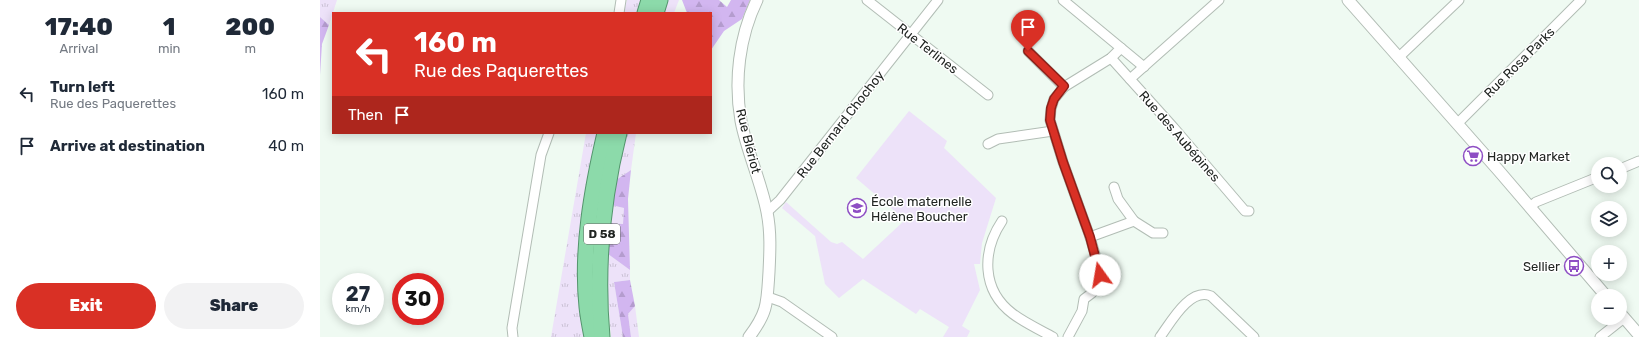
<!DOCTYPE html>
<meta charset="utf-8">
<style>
:root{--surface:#fff;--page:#f2f2f3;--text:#1f2937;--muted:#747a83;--accent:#d93025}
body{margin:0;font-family:Rubik,sans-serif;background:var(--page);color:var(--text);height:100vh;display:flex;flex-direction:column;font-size:15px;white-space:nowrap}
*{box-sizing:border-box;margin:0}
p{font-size:13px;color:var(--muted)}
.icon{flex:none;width:22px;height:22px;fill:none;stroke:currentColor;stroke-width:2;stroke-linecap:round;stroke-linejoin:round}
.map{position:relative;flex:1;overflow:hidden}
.side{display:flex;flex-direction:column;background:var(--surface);width:320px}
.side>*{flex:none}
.hud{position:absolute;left:12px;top:12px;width:380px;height:122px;border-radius:0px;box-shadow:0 2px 10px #0003;background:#d93025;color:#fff;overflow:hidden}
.buttons{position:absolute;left:1271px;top:157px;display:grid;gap:8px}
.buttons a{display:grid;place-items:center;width:36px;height:36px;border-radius:50%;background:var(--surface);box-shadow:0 2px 10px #0003;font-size:20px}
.speed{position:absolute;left:12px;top:273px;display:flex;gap:8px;font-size:20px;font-weight:700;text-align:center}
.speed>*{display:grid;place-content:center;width:52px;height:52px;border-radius:50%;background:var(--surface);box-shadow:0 2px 10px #0003;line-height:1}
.speed small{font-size:10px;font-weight:400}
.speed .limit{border:6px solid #d22;background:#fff;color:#111}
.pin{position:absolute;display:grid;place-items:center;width:34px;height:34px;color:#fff;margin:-41px -17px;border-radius:50% 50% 50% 0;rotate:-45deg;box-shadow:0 0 4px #0007}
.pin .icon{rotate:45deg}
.me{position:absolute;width:44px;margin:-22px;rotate:347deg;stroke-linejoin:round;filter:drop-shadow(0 0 3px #0008)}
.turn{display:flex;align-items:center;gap:14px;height:84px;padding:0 16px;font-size:18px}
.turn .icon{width:52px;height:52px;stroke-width:2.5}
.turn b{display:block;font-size:28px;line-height:34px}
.then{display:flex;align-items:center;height:38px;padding:0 16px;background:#0003;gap:8px;font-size:15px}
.eta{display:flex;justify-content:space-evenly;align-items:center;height:68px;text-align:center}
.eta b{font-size:24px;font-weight:800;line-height:28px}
.button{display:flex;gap:8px;margin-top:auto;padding:8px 16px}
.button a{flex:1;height:46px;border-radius:24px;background:var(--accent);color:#fff;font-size:16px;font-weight:800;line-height:46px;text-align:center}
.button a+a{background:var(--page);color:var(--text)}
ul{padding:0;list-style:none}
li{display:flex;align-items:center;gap:12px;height:52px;padding:0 16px}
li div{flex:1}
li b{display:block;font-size:15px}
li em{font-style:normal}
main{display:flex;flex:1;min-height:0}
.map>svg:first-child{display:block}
.grass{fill:url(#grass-tufts)}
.forest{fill:url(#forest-firs)}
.park{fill:#ede2f9}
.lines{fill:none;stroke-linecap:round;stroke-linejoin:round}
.minor-casing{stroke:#b2bdb5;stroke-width:11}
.tertiary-casing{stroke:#b2bdb5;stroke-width:13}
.trunk-casing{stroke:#54956d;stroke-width:17}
.minor{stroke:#fff;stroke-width:9}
.tertiary{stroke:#fff;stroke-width:11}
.trunk{stroke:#8cdaaa;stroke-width:15}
.route-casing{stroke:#8d1f18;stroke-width:10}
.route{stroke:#d93025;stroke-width:7}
.labels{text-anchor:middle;stroke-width:3;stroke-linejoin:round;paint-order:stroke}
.shield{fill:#fff;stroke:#646664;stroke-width:1}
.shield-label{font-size:12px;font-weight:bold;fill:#212522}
.street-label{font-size:13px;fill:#212522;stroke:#fff}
.poi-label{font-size:13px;fill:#212522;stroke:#fff;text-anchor:start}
</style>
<main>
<section class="side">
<div class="eta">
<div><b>17:40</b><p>Arrival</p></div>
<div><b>1</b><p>min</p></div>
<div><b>200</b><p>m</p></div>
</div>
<ul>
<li><svg class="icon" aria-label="left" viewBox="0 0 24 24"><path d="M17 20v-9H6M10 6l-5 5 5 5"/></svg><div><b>Turn left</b><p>Rue des Paquerettes</p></div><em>160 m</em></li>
<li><svg class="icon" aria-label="arrive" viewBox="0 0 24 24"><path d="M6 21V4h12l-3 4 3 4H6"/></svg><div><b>Arrive at destination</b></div><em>40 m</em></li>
</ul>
<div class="button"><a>Exit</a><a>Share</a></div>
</section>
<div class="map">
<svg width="1319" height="337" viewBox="0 0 1319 337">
<defs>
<pattern id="grass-tufts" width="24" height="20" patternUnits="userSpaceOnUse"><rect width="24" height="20" fill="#ede2f9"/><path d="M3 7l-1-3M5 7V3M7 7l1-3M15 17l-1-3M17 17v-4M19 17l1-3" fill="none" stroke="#cbc2d5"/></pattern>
<pattern id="forest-firs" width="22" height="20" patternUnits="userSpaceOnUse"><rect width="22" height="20" fill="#d2b6f0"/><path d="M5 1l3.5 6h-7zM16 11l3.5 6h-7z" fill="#b49cce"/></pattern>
</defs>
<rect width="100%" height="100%" fill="#effaf2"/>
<!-- grass -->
<g class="grass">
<polygon points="0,0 17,0 9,25 0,17"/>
<polygon points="307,0 321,0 317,13 303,13"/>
<polygon points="348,0 359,0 354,13 344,13"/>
<polygon points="266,133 280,133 262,302 263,337 231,337"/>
<polygon points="306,133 316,133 311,170 296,180"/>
<polygon points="291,205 304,208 303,224 290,223"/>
<polygon points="288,254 310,270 310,280 294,282 303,337 291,337 287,282"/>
<polygon points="315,306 319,337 311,337 308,314"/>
</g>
<!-- forest -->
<g class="forest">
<polygon points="362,0 399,0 407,7 411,0 430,0 422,19 404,31 391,50 391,13 367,13"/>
<polygon points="0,17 9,25 2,44 0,75"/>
<polygon points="311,170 308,199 310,270 288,254 290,223 303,224 304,208 291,205 296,180"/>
<polygon points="310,280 315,306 308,314 311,337 303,337 294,282"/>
</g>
<!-- park -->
<polygon class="park" points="589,111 627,141 624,148 676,198 662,243 660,264 654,264 660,290 642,326 650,331 647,337 623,337 629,327 600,309 596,314 543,279 519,298 505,284 495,236 462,208 466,202 511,242 517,244 522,242 543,259 585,220 536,178"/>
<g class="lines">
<defs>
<g id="minor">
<polyline points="547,0 668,95"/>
<polyline points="743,0 824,67"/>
<polyline points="299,13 301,0"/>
<polyline points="708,51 744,87 791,58 801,48"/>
<polyline points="791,58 854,128 925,211 929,211"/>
<polyline points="1078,58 1139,0"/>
<polyline points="810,79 899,0"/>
<polyline points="744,87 734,99 731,109 730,120 743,162 770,237 781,275 772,293 764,299 762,311 748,337"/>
<polyline points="1137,124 1261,0"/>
<polyline points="668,144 678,139 733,131"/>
<polyline points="1300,169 1319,161"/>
<polyline points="794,187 798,199 814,221"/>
<polyline points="1210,207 1216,202 1278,177"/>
<polyline points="447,212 460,200 618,0"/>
<path d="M682 221C662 251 661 290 693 314 705 323 720 330 733 337"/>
<polyline points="770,237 814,221 833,233 843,233"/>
<polyline points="448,297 462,302 512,337"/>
<polyline points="193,337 192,328 221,155 229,133"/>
<path d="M840 337C851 322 870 287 891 296L934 337"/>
<polyline points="1280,337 1304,318"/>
</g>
<g id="tertiary">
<polyline points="1028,0 1179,171 1286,296"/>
<polyline points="1300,313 1319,335"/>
<path d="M429 337C448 312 447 303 449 272 450 252 451 232 447 212 441 181 427 152 421 121 414 81 419 37 437 0"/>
</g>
<g id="trunk">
<polyline points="325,13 329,0"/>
<polyline points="336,13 340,0"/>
<path d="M272 337C270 327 268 317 267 307 261 249 272 189 285 133"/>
<path d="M282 337C276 268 282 200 299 133"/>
</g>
</defs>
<!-- minor casing -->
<use href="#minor" class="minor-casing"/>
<!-- tertiary casing -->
<use href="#tertiary" class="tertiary-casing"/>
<!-- trunk casing -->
<use href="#trunk" class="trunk-casing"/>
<!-- minor -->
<use href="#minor" class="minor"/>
<!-- tertiary -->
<use href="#tertiary" class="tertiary"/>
<!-- trunk -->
<use href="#trunk" class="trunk"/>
</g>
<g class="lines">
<defs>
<polyline id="route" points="708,51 744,86 734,99 731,108 730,120 743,162 770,237 780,275"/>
</defs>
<!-- route casing -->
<use href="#route" class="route-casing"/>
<!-- route -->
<use href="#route" class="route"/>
</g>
<!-- icons -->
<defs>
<symbol id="supermarket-ring" viewBox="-11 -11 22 22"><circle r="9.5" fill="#fff" stroke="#8e4ec4" stroke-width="1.5"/><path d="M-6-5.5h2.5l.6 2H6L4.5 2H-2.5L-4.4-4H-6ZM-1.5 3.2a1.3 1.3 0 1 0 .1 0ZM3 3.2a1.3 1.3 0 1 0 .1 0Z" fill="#8e4ec4"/></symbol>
<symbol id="school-ring" viewBox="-11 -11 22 22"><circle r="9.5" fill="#fff" stroke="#8e4ec4" stroke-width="1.5"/><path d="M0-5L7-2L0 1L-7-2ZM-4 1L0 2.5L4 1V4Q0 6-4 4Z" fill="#8e4ec4"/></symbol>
<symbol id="bus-ring" viewBox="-11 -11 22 22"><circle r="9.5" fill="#fff" stroke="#8e4ec4" stroke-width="1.5"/><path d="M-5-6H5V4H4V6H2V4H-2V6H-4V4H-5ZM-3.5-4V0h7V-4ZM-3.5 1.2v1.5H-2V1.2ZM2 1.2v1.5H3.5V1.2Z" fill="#8e4ec4"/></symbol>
</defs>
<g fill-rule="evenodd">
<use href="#supermarket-ring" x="1142" y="145" width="22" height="22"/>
<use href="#school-ring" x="526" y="197" width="22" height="22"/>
<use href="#bus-ring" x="1243" y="255" width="22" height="22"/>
</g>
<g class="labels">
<!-- shield labels -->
<rect class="shield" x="264" y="224" width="36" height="20" rx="3"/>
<g class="shield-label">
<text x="282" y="238">D 58</text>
</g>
<!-- street labels -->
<g class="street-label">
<text transform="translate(608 48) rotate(38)" y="5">Rue Terlines</text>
<text transform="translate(1199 62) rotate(-45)" y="5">Rue Rosa Parks</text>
<text transform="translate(520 124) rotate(-52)" y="5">Rue Bernard Chochoy</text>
<text transform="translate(860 136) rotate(49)" y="5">Rue des Aubépines</text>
<text transform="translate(429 141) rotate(76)" y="5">Rue Blériot</text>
</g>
<!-- poi labels -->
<g class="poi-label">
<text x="1167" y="161">Happy Market</text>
<text x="551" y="206">École maternelle<tspan x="551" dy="15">Hélène Boucher</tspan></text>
<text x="1240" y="271" text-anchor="end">Sellier</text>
</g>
</g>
</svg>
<div class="buttons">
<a><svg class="icon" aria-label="search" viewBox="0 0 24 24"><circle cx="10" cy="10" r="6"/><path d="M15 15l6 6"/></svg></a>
<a><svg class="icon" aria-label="layers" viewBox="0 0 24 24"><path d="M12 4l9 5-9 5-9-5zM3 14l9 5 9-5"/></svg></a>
<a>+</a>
<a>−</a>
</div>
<div class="speed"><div>27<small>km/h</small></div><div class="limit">30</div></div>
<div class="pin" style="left:708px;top:51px;background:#d93025"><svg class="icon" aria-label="arrive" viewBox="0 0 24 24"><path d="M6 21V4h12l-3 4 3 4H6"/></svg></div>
<svg class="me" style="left:780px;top:275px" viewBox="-20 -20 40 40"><circle r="19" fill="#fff"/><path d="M0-13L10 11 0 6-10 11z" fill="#d93025"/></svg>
<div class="hud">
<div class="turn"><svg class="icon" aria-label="left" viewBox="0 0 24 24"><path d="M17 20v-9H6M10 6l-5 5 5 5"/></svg><div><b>160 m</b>Rue des Paquerettes</div></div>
<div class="then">Then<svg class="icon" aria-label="arrive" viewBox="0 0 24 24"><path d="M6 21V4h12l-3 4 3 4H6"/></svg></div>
</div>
</div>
</main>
